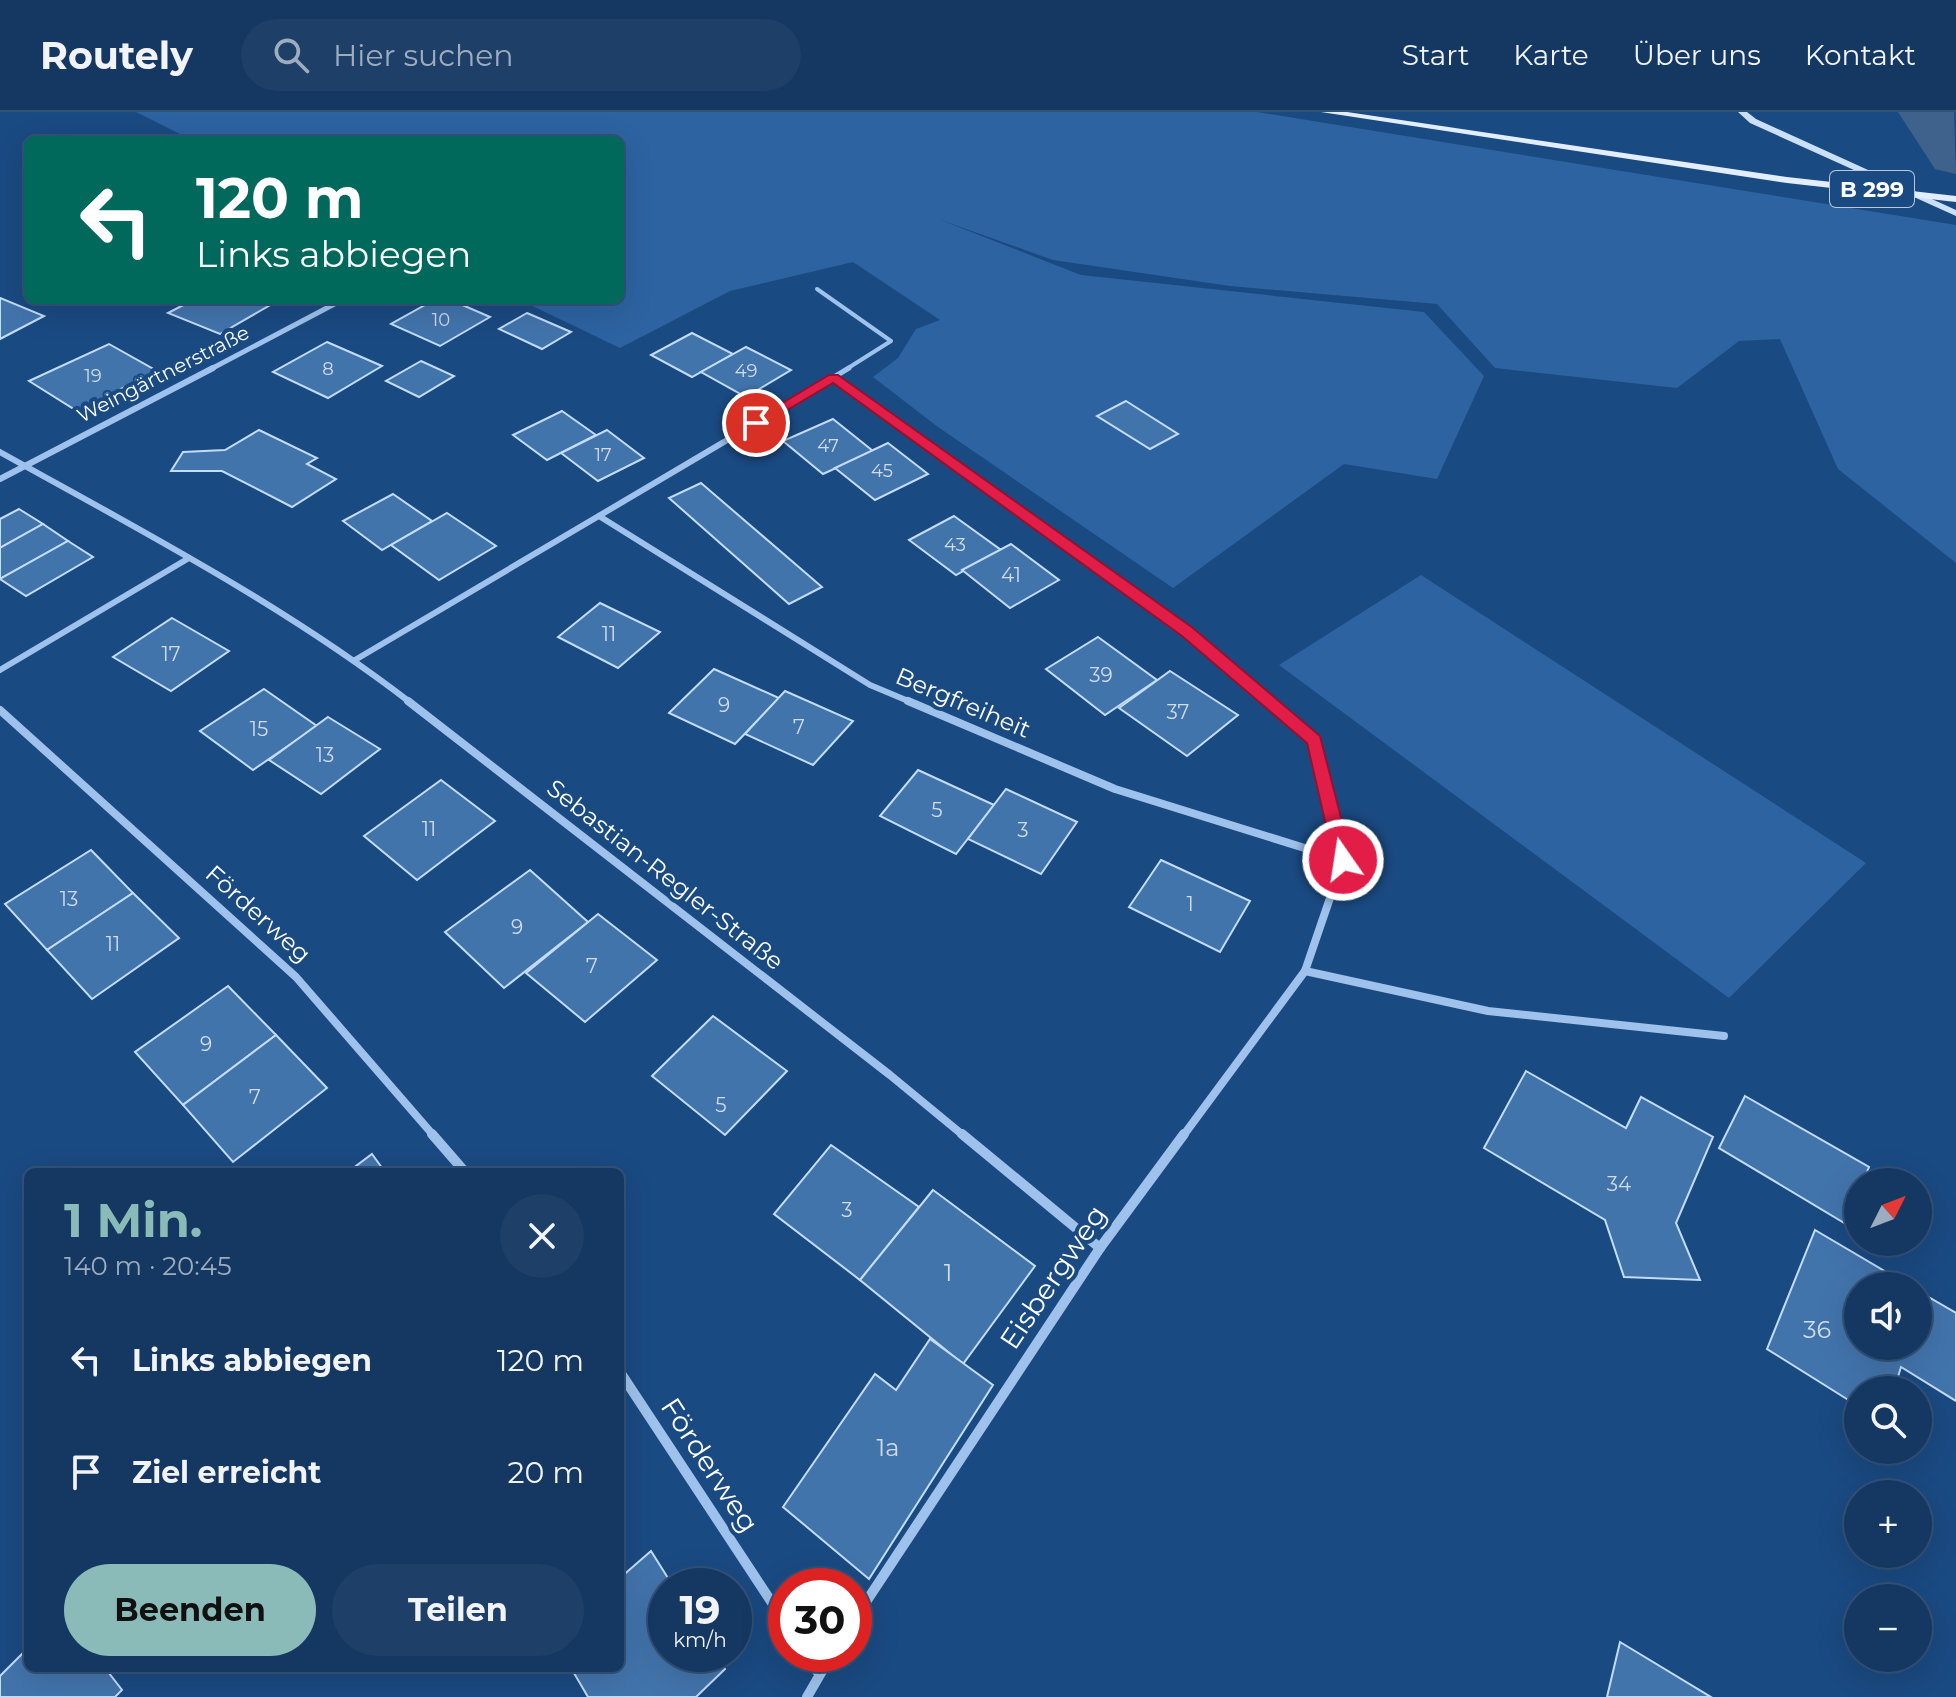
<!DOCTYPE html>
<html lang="de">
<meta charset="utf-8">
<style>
:root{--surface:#143862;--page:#1d3f68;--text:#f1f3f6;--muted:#9dacbe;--line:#335277;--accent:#8bbbb9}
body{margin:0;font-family:Montserrat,sans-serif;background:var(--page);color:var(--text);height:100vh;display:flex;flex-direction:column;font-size:30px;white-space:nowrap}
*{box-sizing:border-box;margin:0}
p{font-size:26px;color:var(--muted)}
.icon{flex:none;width:44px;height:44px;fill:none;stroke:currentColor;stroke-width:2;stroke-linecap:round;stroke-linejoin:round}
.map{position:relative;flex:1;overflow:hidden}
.details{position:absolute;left:24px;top:1056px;width:600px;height:504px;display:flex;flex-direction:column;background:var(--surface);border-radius:12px;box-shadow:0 8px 32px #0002,0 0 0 2px var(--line)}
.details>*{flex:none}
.banner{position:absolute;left:24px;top:24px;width:600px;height:168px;border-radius:12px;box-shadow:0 8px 32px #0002,0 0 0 2px var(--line);background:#00695c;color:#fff;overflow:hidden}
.needle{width:52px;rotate:48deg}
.buttons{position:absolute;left:1844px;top:1056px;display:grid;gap:16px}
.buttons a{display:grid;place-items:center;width:88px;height:88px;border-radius:50%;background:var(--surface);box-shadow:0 8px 32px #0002,0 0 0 2px var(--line);font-size:40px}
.speed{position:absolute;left:648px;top:1456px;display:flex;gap:16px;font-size:40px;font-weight:700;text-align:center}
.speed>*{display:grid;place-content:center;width:104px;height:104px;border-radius:50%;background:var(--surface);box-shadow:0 8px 32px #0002,0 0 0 2px var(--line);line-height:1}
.speed small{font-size:20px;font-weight:400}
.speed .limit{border:12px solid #d22;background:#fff;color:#111}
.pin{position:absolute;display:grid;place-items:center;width:68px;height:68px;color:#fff;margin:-34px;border:4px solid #fff;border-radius:50%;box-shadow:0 2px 8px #0007}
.me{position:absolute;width:88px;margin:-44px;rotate:347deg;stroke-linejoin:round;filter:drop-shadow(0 0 6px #0008)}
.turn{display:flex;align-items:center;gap:28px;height:168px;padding:0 40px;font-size:36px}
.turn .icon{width:104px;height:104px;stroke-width:2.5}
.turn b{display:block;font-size:56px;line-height:68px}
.round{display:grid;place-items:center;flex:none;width:84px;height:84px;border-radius:42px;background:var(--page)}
.headline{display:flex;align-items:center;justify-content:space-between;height:136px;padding:0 40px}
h1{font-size:48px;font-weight:700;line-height:60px;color:var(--accent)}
.primary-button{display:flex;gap:16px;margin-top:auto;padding:16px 40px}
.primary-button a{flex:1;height:92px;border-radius:48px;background:var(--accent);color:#111;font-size:32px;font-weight:700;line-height:92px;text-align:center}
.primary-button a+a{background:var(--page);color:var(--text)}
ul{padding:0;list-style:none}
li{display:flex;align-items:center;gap:24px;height:112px;padding:0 40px}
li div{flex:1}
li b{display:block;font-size:30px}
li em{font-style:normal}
header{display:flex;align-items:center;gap:48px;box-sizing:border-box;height:112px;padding:0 40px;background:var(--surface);border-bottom:2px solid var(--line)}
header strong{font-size:38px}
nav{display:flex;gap:44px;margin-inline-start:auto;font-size:28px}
.search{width:560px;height:72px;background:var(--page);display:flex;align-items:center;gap:20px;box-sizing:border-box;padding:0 28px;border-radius:44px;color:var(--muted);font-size:30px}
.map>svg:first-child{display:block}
.green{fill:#2d63a1}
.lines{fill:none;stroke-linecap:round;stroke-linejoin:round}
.river{fill:#3f628c;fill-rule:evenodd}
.building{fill:#4274ac;stroke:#c3dcf8;stroke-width:2}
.service-far1{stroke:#9ec2eb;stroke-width:4}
.service{stroke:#9ec2eb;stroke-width:5}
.minor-far3{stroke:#9ec2eb;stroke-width:5}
.minor-far2{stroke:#9ec2eb;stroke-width:6}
.minor-far1{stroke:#9ec2eb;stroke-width:8}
.minor{stroke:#9ec2eb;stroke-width:10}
.secondary{fill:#cadff8;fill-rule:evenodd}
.primary{fill:#e2eeff;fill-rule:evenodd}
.route{fill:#e11d48;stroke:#92132f;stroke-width:2}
.labels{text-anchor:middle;stroke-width:8;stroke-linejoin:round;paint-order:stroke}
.far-number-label{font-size:18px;fill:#d0dcea}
.far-street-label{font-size:20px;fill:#fff;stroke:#1a4a82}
.number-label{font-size:20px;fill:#d0dcea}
.shield{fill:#1a4a82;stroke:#bac9da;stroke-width:2}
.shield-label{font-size:22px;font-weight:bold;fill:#fff}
.street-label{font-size:24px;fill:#fff;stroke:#1a4a82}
.near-number-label{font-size:24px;fill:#d0dcea}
.near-street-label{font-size:28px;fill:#fff;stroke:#1a4a82}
</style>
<header>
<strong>Routely</strong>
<div class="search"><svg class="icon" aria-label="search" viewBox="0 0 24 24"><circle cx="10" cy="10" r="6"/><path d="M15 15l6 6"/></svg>Hier suchen</div>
<nav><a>Start</a><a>Karte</a><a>Über uns</a><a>Kontakt</a></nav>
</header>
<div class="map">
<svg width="1956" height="1585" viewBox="0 0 1956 1585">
<rect width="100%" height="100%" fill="#1a4a82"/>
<!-- green -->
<g class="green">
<polygon points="136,0 1257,0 1956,113 1956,451 1838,357 1780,227 1739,229 1677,276 1495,256 1437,192 1230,174 1053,148 938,107 1081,163 1424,200 1484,264 1437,367 1344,352 1173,476 938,315 873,265 898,246 916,217 940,208 853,150 730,179 620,236 520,188 620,188 620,28 192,28"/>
<polygon points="1421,463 1866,751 1729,886 1279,553"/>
</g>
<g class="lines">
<!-- river -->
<polygon class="river" points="1898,0 1954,0 1956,62 1935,57"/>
</g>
<!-- building -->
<g class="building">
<polygon points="0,186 44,204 0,227"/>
<polygon points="193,188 279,188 220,222 168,201"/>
<polygon points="434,188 451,188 490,205 440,234 391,212"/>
<polygon points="527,201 571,220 542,237 499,217"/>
<polygon points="692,221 733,242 692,265 651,243"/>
<polygon points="327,230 382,254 328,286 273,260"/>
<polygon points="109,232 157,259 77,299 29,269"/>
<polygon points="746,235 791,258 746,285 701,260"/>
<polygon points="421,249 454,264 419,285 386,269"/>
<polygon points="1126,289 1178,322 1150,337 1097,304"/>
<polygon points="562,299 596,323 547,348 513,323"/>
<polygon points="833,307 873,339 823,362 783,329"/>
<polygon points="259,318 317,346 307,352 336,367 292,395 222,359 171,359 183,340 225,338"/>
<polygon points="607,318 644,346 598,369 561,341"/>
<polygon points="888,331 928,362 875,388 835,356"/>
<polygon points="701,371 822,475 789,492 669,386"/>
<polygon points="393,382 432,409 382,438 343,409"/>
<polygon points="19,397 43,412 0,436 0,407"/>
<polygon points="447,401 496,434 439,468 391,433"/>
<polygon points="954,404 1001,438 956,463 909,428"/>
<polygon points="43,412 68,429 0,467 0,436"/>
<polygon points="68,429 93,445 26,484 0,467"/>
<polygon points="1011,432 1059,468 1010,496 962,458"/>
<polygon points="600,491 660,520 618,556 558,525"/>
<polygon points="172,506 229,539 171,579 113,545"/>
<polygon points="1098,525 1157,568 1105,603 1046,557"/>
<polygon points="714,557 779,586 735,632 669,601"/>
<polygon points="1170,559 1238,603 1187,644 1119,596"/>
<polygon points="264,577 317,614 253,658 200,619"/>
<polygon points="785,579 853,609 813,653 745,622"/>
<polygon points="328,605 380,637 321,682 269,648"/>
<polygon points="918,658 994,693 956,742 880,704"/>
<polygon points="441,668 495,709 417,768 364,724"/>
<polygon points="1006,677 1077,710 1041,762 968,727"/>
<polygon points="91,738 133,781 47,838 5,792"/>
<polygon points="1161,748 1250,789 1220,840 1129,795"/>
<polygon points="530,758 588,810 504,876 445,820"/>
<polygon points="133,781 179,826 92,887 47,838"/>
<polygon points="598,802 657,848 585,910 526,861"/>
<polygon points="228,874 276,923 183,993 135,940"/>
<polygon points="713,904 787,959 725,1023 652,964"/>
<polygon points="276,923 327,976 233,1050 183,993"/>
<polygon points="1526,959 1626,1016 1641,985 1713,1025 1676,1111 1700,1168 1624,1165 1605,1108 1484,1036"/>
<polygon points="1745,984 1869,1055 1863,1070 1858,1070 1858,1083 1846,1112 1719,1036"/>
<polygon points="831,1033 919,1095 860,1168 774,1102"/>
<polygon points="372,1042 385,1060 348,1060"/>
<polygon points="933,1078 1035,1154 963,1252 860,1168"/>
<polygon points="1815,1118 1910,1174 1858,1174 1858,1234 1918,1234 1918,1179 1956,1201 1956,1289 1901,1255 1894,1278 1858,1278 1858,1294 1767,1237"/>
<polygon points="930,1227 993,1273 869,1467 783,1395 875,1262 896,1278"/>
<polygon points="651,1439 673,1474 666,1474 666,1542 716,1542 725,1557 696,1585 588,1585 571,1556 620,1556 620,1466"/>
<polygon points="1620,1530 1711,1585 1607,1585"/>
<polygon points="28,1536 28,1556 105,1556 122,1578 115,1585 0,1585 0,1564"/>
</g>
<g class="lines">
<!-- service-far1 -->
<polyline class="service-far1" points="817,177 891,229 845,258"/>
<!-- service -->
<polyline class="service" points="834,265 849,256"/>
<!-- minor-far3 -->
<polyline class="minor-far3" points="209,258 342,188"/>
<!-- minor-far2 -->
<g class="minor-far2">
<path d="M0 340C140 418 284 493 411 591"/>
<polyline points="0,367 213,256"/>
<polyline points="599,404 870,573 913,591"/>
<polyline points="355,548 834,265 1188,520 1272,591"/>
<polyline points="0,558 189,446"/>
</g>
<!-- minor-far1 -->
<g class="minor-far1">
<polyline points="408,589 890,963 964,1024"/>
<polyline points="908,589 1115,677 1343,748"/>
<polyline points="0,598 296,865 434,1024"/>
<polyline points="1305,859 1488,899 1724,924"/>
<polyline points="1183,1024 1305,859 1343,748 1315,628 1269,589"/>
</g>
<!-- minor -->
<g class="minor">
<polyline points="432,1022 465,1060"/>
<polyline points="962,1022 1100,1136"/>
<polyline points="620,1260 786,1512"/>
<polyline points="854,1508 1100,1136 1184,1022"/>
<polyline points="806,1542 819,1562"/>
<polyline points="807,1585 832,1542"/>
</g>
<!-- secondary -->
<polygon class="secondary" points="1738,0 1747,0 1756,7 1956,98 1956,104 1750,11"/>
<!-- primary -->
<polygon class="primary" points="1321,0 1347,0 1787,65 1956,84 1956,90 1787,71"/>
</g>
<!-- route -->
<polygon class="route" points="829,263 838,263 1193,516 1320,624 1352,748 1349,753 1343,755 1334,748 1307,631 1182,524 833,271 760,314 749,311"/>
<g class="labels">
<!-- far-number labels -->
<g class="far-number-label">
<text x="441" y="214">10</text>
<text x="328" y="263">8</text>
<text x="746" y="265">49</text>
<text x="93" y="270">19</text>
<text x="828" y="340">47</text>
<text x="603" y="349">17</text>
<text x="882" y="365">45</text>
<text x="955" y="439">43</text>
</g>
<!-- far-street labels -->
<g class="far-street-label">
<text transform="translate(163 262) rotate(-27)" y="7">Weingärtnerstraße</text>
</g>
<!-- number labels -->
<g class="number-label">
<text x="1011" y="470">41</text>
<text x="609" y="529">11</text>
<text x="171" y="549">17</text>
<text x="1101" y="570">39</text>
<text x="724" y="600">9</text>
<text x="1178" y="607">37</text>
<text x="799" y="622">7</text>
<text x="259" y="624">15</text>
<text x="325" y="650">13</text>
<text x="937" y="705">5</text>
<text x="429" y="724">11</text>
<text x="1023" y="725">3</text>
<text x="69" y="794">13</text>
<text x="1190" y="799">1</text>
<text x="517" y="822">9</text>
<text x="113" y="839">11</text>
<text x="592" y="861">7</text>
<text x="206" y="939">9</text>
<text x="255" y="992">7</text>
<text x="721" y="1000">5</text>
<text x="1619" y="1079">34</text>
<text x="847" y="1105">3</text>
</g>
<!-- shield labels -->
<rect class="shield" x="1830" y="59" width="84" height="36" rx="6"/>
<g class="shield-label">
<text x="1872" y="85">B 299</text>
</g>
<!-- street labels -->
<g class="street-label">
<text transform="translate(963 591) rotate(23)" y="8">Bergfreiheit</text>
<text transform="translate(665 763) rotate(38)" y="8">Sebastian-Regler-Straße</text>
<text transform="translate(258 802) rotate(42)" y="8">Förderweg</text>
</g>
<!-- near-number labels -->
<g class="near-number-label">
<text x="948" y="1169">1</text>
<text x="1817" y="1226">36</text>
<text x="888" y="1344">1a</text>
</g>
<!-- near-street labels -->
<g class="near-street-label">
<text transform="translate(1053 1165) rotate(-56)" y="10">Eisbergweg</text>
<text transform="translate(710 1353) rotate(57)" y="10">Förderweg</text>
</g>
</g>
</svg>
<div class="buttons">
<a><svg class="needle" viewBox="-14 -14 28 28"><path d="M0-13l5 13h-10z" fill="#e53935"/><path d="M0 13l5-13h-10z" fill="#9dacbe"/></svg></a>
<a><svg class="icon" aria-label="sound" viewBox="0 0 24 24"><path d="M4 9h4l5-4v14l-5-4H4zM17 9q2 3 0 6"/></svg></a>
<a><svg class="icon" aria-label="search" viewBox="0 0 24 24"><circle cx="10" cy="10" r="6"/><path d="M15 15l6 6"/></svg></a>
<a>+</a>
<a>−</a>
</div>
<div class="speed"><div>19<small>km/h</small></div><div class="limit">30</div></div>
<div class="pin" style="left:756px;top:311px;background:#d93025"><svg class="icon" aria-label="arrive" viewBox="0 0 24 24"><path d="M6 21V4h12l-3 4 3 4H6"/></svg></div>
<svg class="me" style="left:1343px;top:748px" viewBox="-20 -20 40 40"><circle r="17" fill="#e11d48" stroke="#fff" stroke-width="3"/><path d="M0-11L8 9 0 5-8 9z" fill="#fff"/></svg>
<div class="banner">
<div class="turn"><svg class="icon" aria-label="left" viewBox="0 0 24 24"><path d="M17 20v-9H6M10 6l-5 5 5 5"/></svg><div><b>120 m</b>Links abbiegen</div></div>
</div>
<section class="details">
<div class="headline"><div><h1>1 Min.</h1><p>140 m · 20:45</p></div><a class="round"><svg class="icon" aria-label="close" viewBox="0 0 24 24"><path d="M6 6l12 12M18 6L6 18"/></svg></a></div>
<ul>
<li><svg class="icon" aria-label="left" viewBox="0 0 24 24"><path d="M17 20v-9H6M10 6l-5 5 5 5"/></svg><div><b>Links abbiegen</b></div><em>120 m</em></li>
<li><svg class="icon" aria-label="arrive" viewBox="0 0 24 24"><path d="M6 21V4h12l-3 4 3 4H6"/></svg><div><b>Ziel erreicht</b></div><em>20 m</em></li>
</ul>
<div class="primary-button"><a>Beenden</a><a>Teilen</a></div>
</section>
</div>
